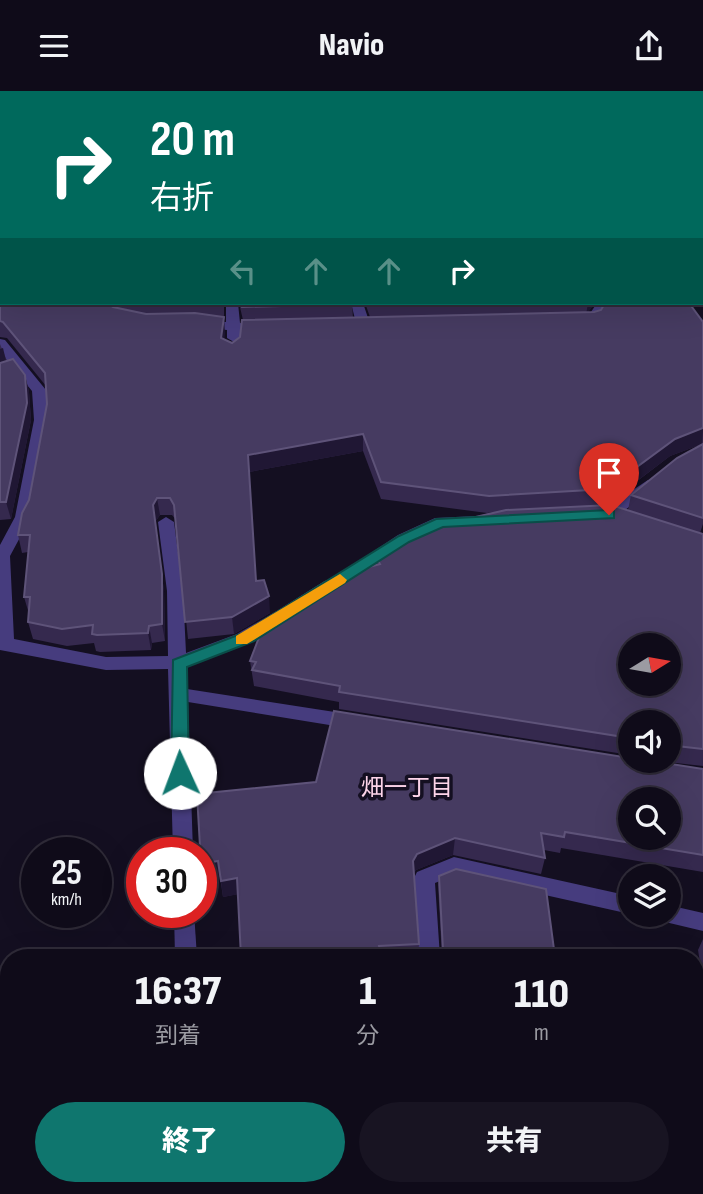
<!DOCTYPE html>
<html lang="ja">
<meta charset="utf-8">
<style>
:root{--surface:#0f0b19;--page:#181422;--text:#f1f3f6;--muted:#9b9ba2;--line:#2f2b38;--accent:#0f766e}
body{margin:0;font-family:"Sofia Sans Condensed","Noto Sans JP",sans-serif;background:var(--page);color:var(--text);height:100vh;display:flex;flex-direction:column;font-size:26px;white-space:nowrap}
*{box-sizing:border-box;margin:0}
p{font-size:23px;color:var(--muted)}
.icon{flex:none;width:38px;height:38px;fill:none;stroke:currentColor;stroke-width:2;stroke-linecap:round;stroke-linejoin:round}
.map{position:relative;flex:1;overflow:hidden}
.sheet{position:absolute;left:0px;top:858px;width:704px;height:247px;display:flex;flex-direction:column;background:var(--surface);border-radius:28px 28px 0 0;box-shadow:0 7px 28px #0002,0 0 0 2px var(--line)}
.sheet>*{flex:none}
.guide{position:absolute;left:0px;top:0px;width:704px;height:214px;box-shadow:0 7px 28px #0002,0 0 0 2px var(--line);background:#00695c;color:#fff;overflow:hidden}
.needle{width:46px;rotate:79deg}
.fabs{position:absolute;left:618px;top:542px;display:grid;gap:14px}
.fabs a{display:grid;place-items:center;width:63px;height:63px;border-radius:50%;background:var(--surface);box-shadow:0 7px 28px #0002,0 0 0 2px var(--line);font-size:35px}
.speed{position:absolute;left:21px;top:746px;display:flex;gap:14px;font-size:35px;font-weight:700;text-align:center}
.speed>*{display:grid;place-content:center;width:91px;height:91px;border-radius:50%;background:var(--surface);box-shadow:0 7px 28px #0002,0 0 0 2px var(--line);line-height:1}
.speed small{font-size:18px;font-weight:400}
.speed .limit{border:10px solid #d22;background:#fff;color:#111}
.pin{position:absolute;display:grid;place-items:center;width:60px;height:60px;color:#fff;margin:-72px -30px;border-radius:50% 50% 50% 0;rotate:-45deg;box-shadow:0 0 7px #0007}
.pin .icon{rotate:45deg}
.me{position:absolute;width:77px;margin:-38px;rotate:358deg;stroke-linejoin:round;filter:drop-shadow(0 0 5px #0008)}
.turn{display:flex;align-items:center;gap:24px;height:147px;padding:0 35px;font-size:32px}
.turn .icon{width:91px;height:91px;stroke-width:2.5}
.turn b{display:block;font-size:49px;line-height:60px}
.lanes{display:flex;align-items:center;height:66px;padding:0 35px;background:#0003;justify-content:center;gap:35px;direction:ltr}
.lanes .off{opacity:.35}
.eta{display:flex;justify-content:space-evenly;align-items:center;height:119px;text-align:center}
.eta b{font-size:42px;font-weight:800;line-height:49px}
.cta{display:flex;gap:14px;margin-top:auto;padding:14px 35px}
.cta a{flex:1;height:80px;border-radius:42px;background:var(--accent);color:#fff;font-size:28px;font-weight:800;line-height:80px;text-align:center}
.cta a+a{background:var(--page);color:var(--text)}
header{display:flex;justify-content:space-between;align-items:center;height:91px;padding:0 35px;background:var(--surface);font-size:32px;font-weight:800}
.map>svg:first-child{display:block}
.green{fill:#12292b}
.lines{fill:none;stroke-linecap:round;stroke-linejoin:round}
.street{fill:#463c7e;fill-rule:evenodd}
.wall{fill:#35294e}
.shaded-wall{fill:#201734}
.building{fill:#463b61;stroke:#5e5379;stroke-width:2;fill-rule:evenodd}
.route{fill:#0f766e;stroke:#0a4d48;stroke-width:2}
.slow{fill:#f59e0b}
.labels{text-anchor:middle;stroke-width:7;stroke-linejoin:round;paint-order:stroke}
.neighbourhood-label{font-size:23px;fill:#fdd4e9;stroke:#140f21}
</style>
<header><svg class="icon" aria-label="menu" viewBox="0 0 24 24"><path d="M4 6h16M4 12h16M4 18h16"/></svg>Navio<svg class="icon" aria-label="share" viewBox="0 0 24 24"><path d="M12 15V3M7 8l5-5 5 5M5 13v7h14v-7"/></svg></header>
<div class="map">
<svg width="703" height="1103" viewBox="0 0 703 1103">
<rect width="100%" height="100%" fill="#140f21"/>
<!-- green -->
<polygon class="green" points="695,942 703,942 703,1103 557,1103 556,1096 695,1096"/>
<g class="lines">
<!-- street -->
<g class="street">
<polygon points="226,212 238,212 240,232 263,234 270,238 263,242 240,240 241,247 234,251 227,247 227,239 196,236 194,233 201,229 226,231"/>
<polygon points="351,212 363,212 371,236 369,239 359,239 357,236"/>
<polygon points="597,212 609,212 596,234 576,234 576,228 587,227"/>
<polygon points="0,248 5,249 46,299 48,329 31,426 10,465 14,548 106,566 168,565 167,500 158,431 166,426 174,431 183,500 186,562 237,543 275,521 281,519 290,525 287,529 230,560 186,575 187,598 354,624 361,626 363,631 361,636 354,638 188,611 193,761 173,761 168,578 106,579 0,559 0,454 15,426 34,329 32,300 0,261"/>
<polygon points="648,389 656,394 653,397 615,427 603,427 601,423 603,419"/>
<polygon points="476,425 484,430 482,434 443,436 410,452 340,496 334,498 326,492 398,444 435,427"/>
<polygon points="454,766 630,805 630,823 455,784 435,792 440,866 418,866 414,787 417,781"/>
<polygon points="668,814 703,822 703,840 661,830 658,824 668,824"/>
<polygon points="174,821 194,821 197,866 175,866"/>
<polygon points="191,1096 215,1096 216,1103 192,1103"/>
</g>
</g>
<!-- wall -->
<g class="wall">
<polygon points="0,0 703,0 703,215 696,212 702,212 702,2 2,2 2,212 224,212 224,248 232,252 240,246 243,229 239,212 352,212 353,227 370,226 365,212 595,212 588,221 703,231 703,353 702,353 670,365 606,414 628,419 631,404 703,353 703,433 700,442 703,443 703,675 658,670 668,670 668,632 630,632 630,664 339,618 339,611 254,595 250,570 342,486 342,483 374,474 374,462 380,460 406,448 406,442 494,421 487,422 381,408 363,360 249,381 256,490 270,522 234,543 188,548 176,429 172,424 160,424 155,431 164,500 165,550 152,552 151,559 100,561 96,560 94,552 67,555 33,548 28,531 29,523 24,506 28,461 22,462 18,444 29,409 47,313 46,295 7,247 0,246"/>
<polygon points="0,253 7,270 25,284 29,301 31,329 11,428 0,429"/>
<polygon points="703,678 703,781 561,757 560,762 544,759 545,767 541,783 453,764 416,779 414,782 419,853 418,866 241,866 238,803 223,806 220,786 203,789 201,779 201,761"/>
<polygon points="439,785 555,866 442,866 438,794"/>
<polygon points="703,848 703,890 698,859"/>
</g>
<!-- shaded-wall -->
<g class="shaded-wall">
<polygon points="588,212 595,212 586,224"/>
<polygon points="224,226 225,243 223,263 221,247"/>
<polygon points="3,257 7,274 0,277 0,258"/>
<polygon points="25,284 29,301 31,329 11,428 6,411"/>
<polygon points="703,337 702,353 670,365 604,415 607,398 675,348"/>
<polygon points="363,343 363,360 249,381 248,364"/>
<polygon points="157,407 160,424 155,431 164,500 165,550 162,533 153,414"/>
<polygon points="269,505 270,522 234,543 232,526"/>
<polygon points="149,535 152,552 151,559 148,542"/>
<polygon points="455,747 453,764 416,779 412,786 413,770 417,763"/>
<polygon points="218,770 220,786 203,789 201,773"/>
<polygon points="237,787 239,803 223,806 221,790"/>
<polygon points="107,1096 173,1096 171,1099 154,1103 72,1103"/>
</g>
<!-- building -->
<g class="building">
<polygon points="1,0 703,0 703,197 702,196 702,2 2,2 2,212 107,212 113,216 146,223 195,222 224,226 221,247 232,252 240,246 242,229 594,221 601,219 605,212 689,212 703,231 703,337 675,348 607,398 489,405 381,391 363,343 248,364 256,490 264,489 269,505 232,526 185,531 174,414 170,407 157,407 153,414 162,483 162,533 149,535 148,542 97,544 92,543 93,534 62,538 28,531 30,506 24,506 30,444 18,444 22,422 29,409 47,313 45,282 3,231 0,230"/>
<polygon points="241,212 352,212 353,213 242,216"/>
<polygon points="371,212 424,212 371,213"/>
<polygon points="13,268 25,284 27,312 6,411 0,411 0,272"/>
<polygon points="703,353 703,427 631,404 677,367"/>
<path d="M611 414 703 443V658L668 654V632H630V647L339 601 340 595 252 579 256 571 250 570 266 528 325 491 344 486 342 483 380 473 374 462 380 460 382 456 409 447 406 442 506 419ZM630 555H668V593H630Z"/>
<path d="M334 620 630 667V670H652L703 678V764L565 741 564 746 541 742 545 767 455 747 417 763 413 770 419 853 379 855 381 866H241L237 787 221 790 218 770 201 773 197 703 316 691ZM630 709H668V747H630Z"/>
<polygon points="456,778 546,798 555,866 452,866 452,859 443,859 439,785"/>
<polygon points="0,1027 9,1027 9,1096 107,1096 72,1103 0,1103"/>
<polygon points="240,1096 559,1096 561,1103 240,1103"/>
</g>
<!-- route -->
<polygon class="route" points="609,419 614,420 614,427 443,436 409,451 254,550 187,576 189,682 180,689 174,687 171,682 173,569 243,542 399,445 436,428"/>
<!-- slow -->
<polygon class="slow" points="340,483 347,489 345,492 247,553 236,553 236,545"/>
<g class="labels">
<!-- neighbourhood labels -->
<g class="neighbourhood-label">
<text x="407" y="704">畑一丁目</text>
</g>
</g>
</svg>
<div class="fabs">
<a><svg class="needle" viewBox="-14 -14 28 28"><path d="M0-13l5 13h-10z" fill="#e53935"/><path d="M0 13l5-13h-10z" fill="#9b9ba2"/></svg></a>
<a><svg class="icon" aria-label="sound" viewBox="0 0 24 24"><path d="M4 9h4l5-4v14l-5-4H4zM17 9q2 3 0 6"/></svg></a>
<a><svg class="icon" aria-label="search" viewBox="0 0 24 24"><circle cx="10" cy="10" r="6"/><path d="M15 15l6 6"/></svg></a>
<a><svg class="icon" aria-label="layers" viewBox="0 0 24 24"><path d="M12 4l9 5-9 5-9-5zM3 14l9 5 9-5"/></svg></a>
</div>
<div class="speed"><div>25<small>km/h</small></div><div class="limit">30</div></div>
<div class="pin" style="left:609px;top:424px;background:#d93025"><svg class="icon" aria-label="arrive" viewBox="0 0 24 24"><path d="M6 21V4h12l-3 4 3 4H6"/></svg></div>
<svg class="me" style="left:180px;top:682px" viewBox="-20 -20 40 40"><circle r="19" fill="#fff"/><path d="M0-13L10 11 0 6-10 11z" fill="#0f766e"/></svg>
<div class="guide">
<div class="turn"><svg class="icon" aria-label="right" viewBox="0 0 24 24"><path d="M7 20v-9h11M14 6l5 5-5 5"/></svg><div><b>20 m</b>右折</div></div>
<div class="lanes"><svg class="icon off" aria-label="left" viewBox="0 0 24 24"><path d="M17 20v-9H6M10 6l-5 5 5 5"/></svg><svg class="icon off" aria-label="ahead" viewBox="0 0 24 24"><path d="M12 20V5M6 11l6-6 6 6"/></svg><svg class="icon off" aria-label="ahead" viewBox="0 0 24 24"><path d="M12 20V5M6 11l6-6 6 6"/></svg><svg class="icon" aria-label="right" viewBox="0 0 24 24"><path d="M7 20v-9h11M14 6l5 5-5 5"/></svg></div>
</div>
<section class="sheet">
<div class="eta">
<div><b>16:37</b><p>到着</p></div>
<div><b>1</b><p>分</p></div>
<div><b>110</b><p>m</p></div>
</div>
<div class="cta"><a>終了</a><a>共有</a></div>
</section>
</div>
